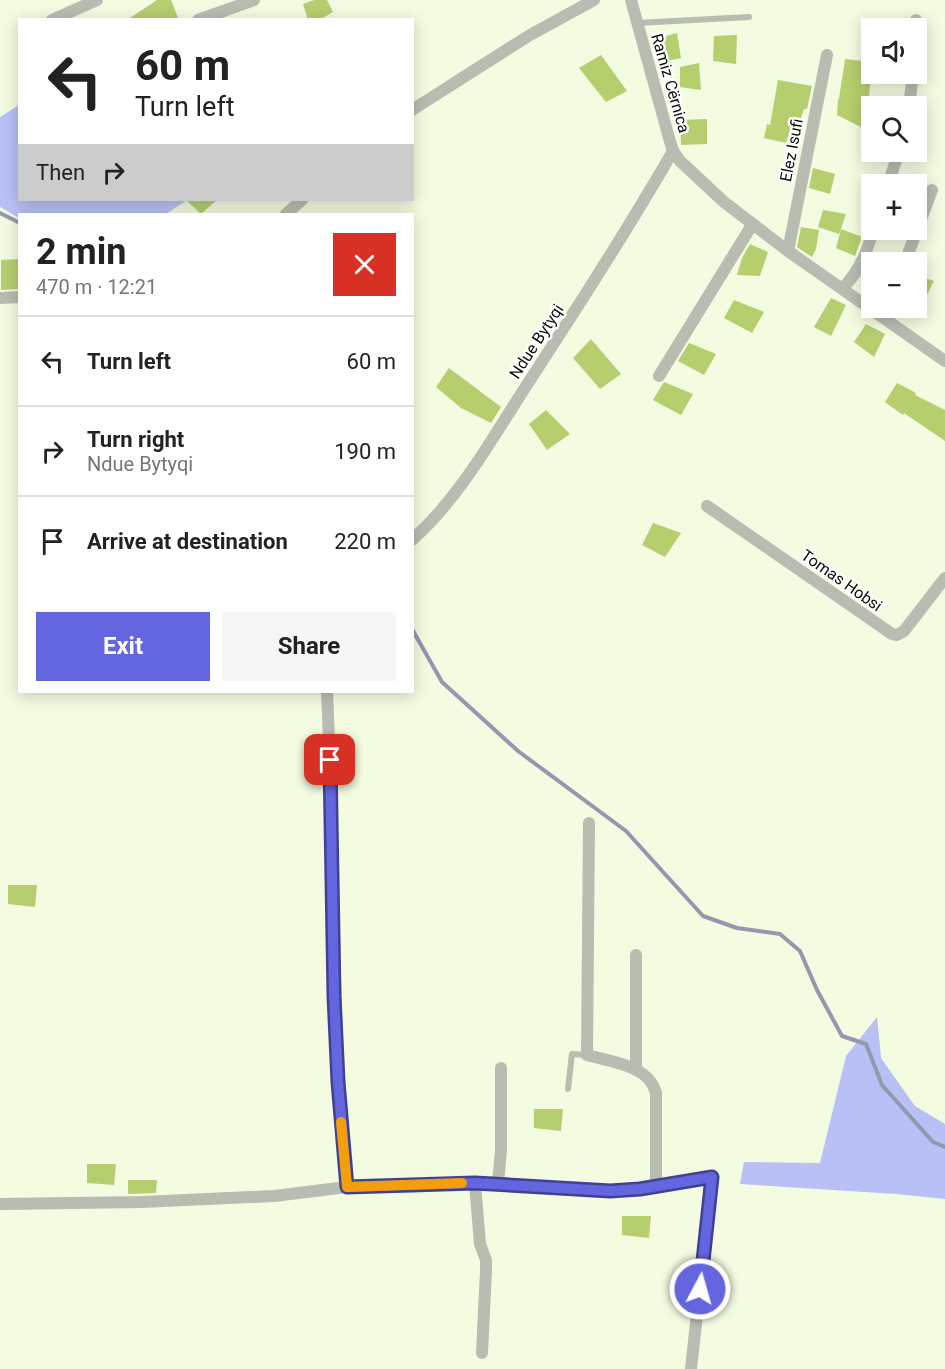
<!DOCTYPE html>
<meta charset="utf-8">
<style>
:root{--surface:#fff;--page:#f6f6f6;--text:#222;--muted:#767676;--line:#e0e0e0;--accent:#6366df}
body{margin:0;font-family:Roboto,sans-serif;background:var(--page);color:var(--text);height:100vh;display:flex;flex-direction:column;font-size:22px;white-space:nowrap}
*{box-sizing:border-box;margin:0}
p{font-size:20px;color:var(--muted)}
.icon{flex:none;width:33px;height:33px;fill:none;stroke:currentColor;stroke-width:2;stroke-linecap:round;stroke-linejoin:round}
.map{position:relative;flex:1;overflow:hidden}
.sheet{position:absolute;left:18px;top:213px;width:396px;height:480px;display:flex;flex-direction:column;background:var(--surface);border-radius:0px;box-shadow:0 3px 15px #0003}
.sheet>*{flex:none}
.top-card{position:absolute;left:18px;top:18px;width:396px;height:183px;border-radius:0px;box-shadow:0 3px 15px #0003;background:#fff;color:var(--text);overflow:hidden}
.tools{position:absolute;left:861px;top:18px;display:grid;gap:12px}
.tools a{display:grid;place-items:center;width:66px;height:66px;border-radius:0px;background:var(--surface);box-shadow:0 3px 15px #0003;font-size:30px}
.pin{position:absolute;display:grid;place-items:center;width:51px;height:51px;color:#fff;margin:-26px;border-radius:12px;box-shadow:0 3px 9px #0006}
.me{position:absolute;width:66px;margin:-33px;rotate:6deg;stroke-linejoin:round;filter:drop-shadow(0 0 4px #0008)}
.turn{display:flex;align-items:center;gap:21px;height:126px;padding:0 18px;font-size:27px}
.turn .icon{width:78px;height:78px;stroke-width:2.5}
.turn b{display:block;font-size:42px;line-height:51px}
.then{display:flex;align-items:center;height:57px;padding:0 18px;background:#0003;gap:12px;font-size:22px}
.round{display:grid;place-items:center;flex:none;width:63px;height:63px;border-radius:0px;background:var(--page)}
.overview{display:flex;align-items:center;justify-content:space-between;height:102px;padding:0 18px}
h1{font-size:36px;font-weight:700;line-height:45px}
.action{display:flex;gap:12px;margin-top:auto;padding:12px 18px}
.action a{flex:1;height:69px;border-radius:0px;background:var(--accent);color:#fff;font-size:24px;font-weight:700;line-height:69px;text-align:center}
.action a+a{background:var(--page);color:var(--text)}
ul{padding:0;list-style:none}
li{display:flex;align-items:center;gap:18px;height:90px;padding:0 18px;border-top:2px solid var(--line)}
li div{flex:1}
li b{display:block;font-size:22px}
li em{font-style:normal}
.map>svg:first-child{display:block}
.green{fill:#b8c0f5}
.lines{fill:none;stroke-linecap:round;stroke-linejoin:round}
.stream{stroke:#9298ae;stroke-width:4}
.building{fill:#b5ce6e}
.service{stroke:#b8bcb1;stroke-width:6}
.minor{stroke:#b8bcb1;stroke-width:12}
.route-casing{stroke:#404291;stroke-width:15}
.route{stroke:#6366df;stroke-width:10}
.slow{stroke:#f59e0b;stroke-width:10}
.labels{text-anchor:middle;stroke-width:5;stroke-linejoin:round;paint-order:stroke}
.street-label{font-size:16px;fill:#0a0d05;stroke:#fff}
</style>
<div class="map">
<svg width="945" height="1369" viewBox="0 0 945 1369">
<rect width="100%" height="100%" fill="#f3fbe1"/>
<!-- green -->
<g class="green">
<polygon points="19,105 20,200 187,200 166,214 20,214 19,218 0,207 0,117"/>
<polygon points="877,1017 881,1058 915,1106 945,1124 945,1199 896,1194 740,1184 744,1162 820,1163 846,1056"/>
</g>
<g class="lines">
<!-- stream -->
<g class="stream">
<polyline points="0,213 20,223"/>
<polyline points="412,629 442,682 518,751 626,831 703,916 737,928 780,934 800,951 817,990 842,1036 866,1044 882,1085 933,1142 945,1147"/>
</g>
</g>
<!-- building -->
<g class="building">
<polygon points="157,0 171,0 179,20 127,20"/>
<polygon points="314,0 327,0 333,12 319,20 308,20 303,4"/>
<polygon points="677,33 681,58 657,63 652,40"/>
<polygon points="737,35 736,64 713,61 714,36"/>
<polygon points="601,55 627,91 606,102 579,68"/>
<polygon points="845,59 872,62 869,97 867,97 861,127 837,115 838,99 839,99"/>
<polygon points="699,63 701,90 680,87 680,67"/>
<polygon points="778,80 812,86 807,109 804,109 799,124 792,123 786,143 764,138 767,124 770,125"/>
<polygon points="707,119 707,144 681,145 680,120"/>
<polygon points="813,168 835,174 830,194 809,188"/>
<polygon points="186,200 217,200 201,214"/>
<polygon points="823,210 846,214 839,234 818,227"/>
<polygon points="801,227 819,230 816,249 812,257 797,247"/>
<polygon points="841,229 862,237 855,256 836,248"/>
<polygon points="750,244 768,252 760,276 737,275 742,258"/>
<polygon points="20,259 20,289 1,290 1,260"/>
<polygon points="916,275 934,281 916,316"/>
<polygon points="831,298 846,305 831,336 814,327"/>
<polygon points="734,300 764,312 752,333 724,318"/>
<polygon points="866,324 885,334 874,357 854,342"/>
<polygon points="591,339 621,374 600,389 573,358"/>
<polygon points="689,343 716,354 704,375 678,361"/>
<polygon points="449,368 501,407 491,423 461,408 436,387"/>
<polygon points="664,382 693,394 681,415 653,400"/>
<polygon points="897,383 916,393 915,395 945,410 945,441 904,413 903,415 885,402"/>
<polygon points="546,410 570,434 547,450 529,424"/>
<polygon points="653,523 681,533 665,557 642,545"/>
<polygon points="8,885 37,885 35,907 8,904"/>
<polygon points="534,1109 563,1109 561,1131 534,1128"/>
<polygon points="87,1164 116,1164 114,1185 87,1183"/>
<polygon points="128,1180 157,1180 156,1193 128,1194"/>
<polygon points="622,1216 651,1216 649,1238 622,1235"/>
</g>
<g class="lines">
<!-- service -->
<g class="service">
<polyline points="637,23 749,17"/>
<polyline points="568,1089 572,1054 587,1055"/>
</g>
<!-- minor -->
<g class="minor">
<polyline points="631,0 669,138 673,151 680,161 724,202 788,251 945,361"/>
<polyline points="52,20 97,0"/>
<polyline points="198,20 254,0"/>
<polyline points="916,28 916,20"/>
<polyline points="909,106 913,74"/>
<polyline points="412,110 530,35 594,0"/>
<polyline points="888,184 899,152"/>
<polyline points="286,214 302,200"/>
<polyline points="788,251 827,55"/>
<polyline points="905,262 932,190"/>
<path d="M843 288C859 271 867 253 873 230"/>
<polyline points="0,298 20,297"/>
<polyline points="659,376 752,225"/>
<polyline points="707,506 892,634 897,635 904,631 945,578"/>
<path d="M412 540C457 500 489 444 521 394 573 314 625 234 673 151"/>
<path d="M327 692C335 857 331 1022 347 1187"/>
<path d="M589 823 587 1055C611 1062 649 1065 656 1093V1186"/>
<polyline points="636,1070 636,955"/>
<polyline points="475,1183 480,1244 486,1260 486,1270 482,1353"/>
<polyline points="498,1183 501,1150 501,1068"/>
<polyline points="0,1204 142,1202 274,1196 347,1187 468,1183 611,1191 640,1189 712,1177 691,1369"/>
</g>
</g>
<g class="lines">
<defs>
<polyline id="route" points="330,760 334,996 338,1082 347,1187 475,1183 610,1191 640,1189 712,1177 700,1289"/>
</defs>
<!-- route casing -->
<use href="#route" class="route-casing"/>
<!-- route -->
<use href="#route" class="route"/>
<!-- slow -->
<polyline class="slow" points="341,1122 347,1187 462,1183"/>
</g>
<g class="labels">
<!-- street labels -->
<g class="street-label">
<text transform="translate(671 83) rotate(74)" y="6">Ramiz Cërnica</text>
<text transform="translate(791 150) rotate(-79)" y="6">Elez Isufi</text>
<text transform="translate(536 341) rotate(-57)" y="6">Ndue Bytyqi</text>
<text transform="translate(842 580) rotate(35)" y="6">Tomas Hobsi</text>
</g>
</g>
</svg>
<div class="tools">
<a><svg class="icon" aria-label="sound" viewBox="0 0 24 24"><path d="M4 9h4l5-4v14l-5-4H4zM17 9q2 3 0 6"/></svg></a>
<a><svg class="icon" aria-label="search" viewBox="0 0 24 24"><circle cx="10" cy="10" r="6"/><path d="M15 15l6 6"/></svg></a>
<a>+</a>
<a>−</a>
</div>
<div class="pin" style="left:330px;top:760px;background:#d93025"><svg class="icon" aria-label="arrive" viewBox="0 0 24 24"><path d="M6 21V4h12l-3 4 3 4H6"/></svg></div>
<svg class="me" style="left:700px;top:1289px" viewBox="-20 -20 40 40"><circle r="17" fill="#6366df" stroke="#fff" stroke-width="3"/><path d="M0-11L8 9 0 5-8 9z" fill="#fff"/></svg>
<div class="top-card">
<div class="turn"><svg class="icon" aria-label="left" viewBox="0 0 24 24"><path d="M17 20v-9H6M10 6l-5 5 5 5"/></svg><div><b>60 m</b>Turn left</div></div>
<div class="then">Then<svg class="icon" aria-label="right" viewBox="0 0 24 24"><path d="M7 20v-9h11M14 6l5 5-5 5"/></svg></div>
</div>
<section class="sheet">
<div class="overview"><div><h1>2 min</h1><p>470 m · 12:21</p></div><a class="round" style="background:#d93025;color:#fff"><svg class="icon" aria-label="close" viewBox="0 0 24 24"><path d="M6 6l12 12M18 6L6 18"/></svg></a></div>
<ul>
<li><svg class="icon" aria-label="left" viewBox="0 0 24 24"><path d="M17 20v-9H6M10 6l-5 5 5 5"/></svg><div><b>Turn left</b></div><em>60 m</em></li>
<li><svg class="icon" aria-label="right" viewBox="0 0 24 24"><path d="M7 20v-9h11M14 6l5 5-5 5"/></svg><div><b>Turn right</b><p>Ndue Bytyqi</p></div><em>190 m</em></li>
<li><svg class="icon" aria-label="arrive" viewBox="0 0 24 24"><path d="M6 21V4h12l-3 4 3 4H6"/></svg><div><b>Arrive at destination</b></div><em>220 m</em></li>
</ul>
<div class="action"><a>Exit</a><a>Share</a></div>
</section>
</div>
